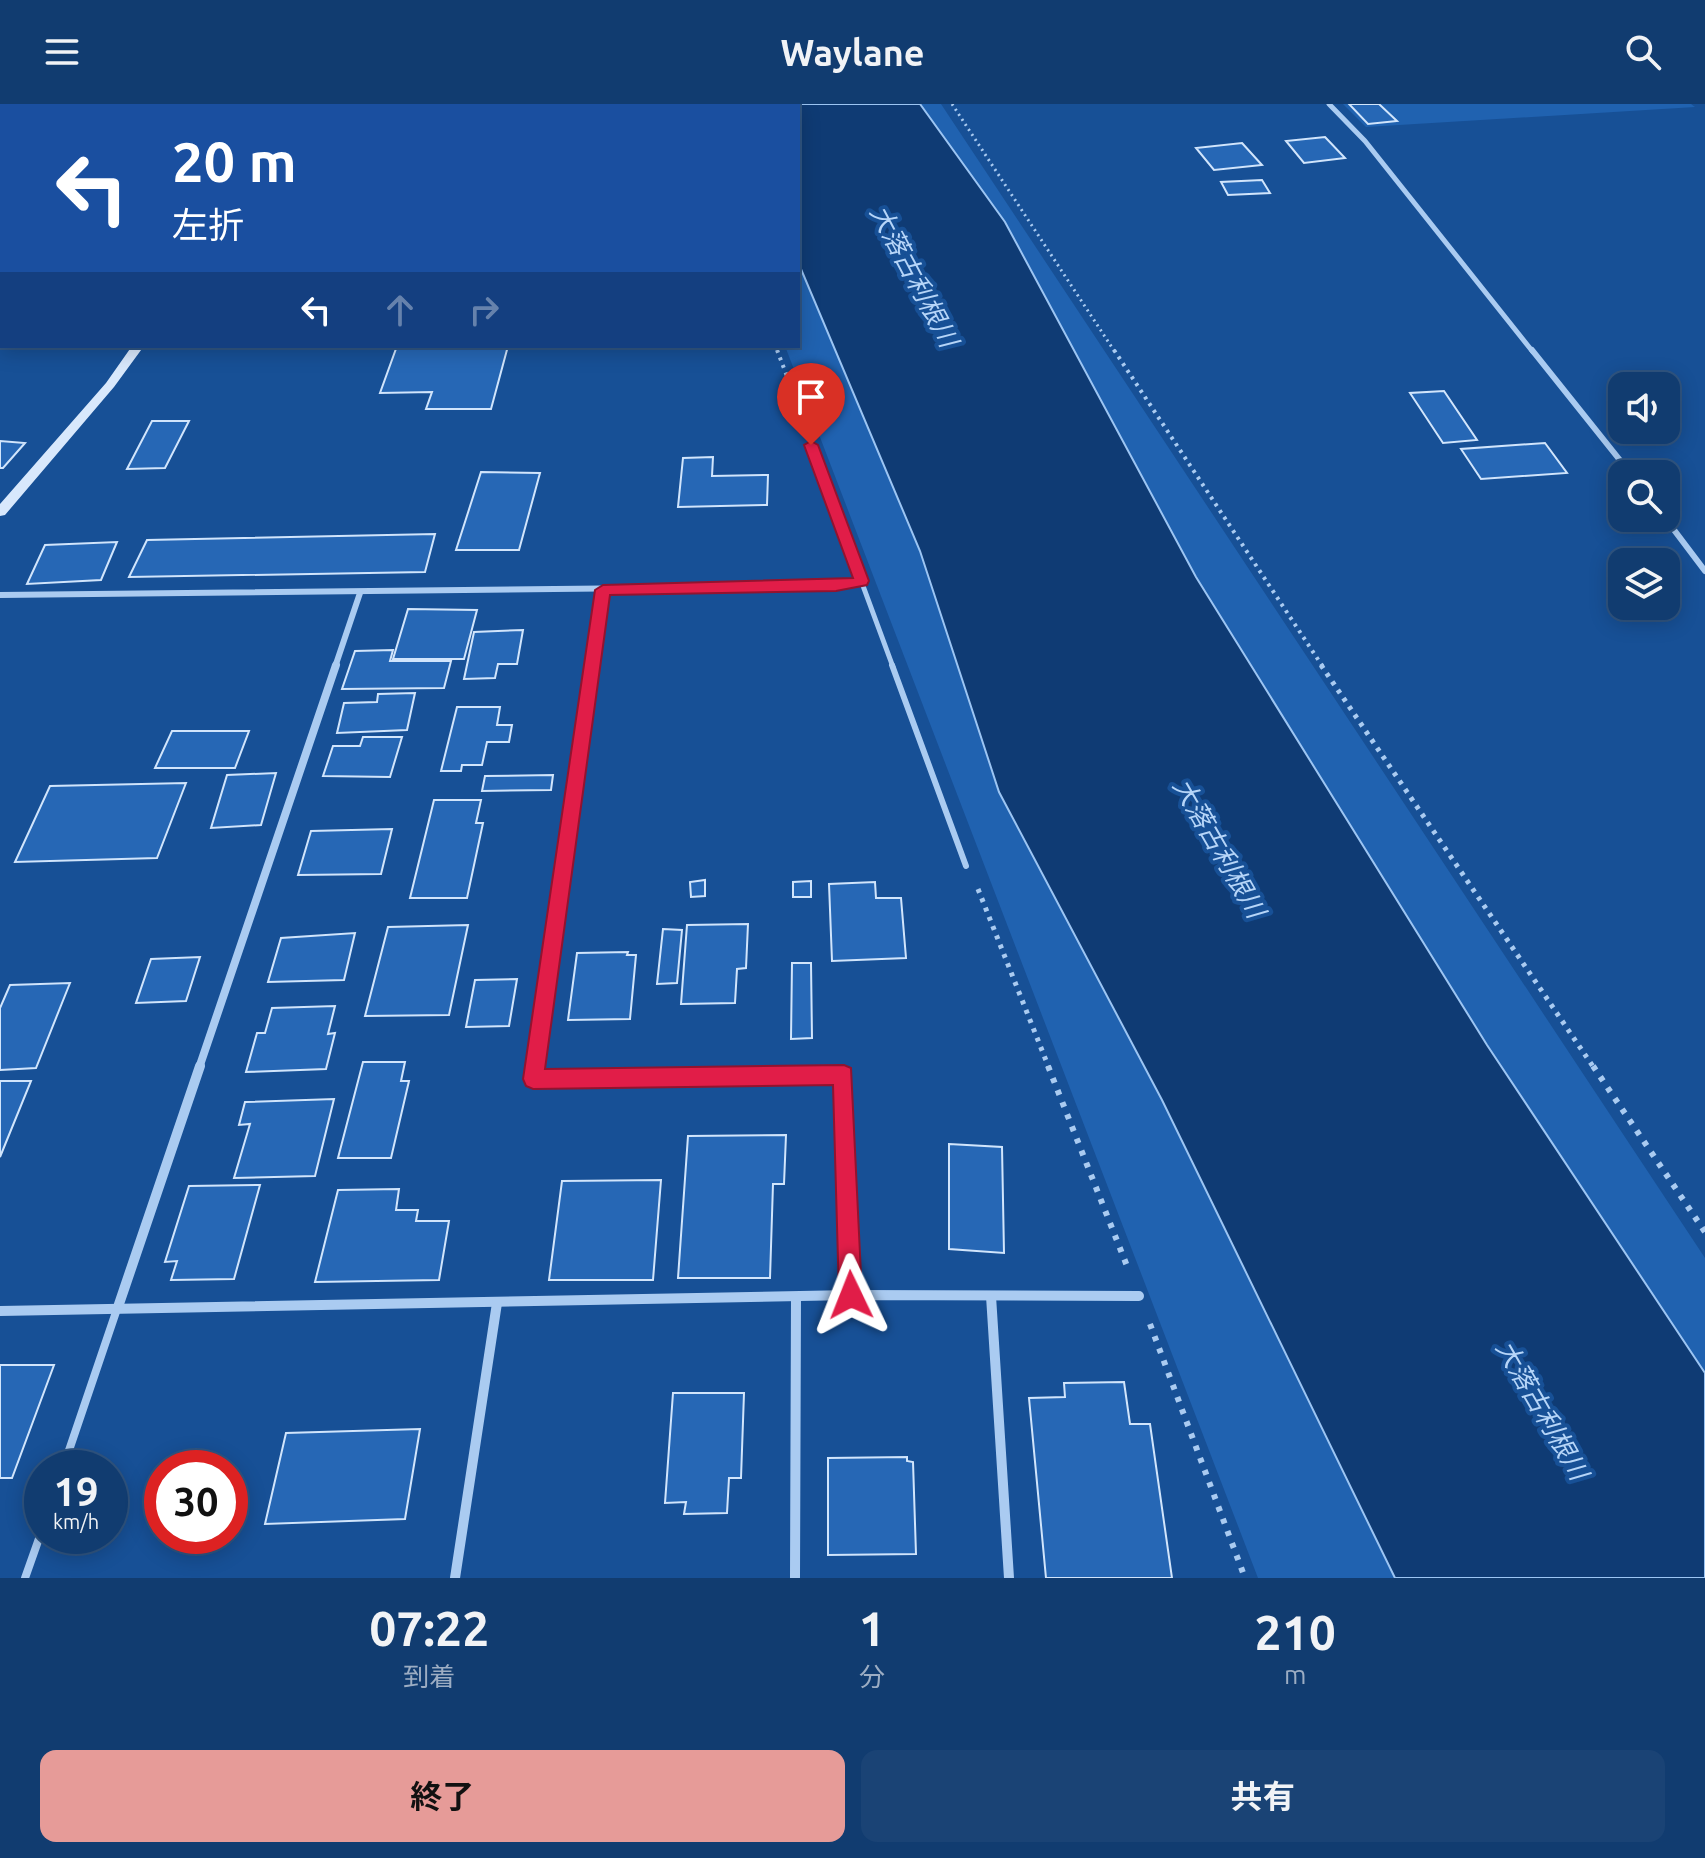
<!DOCTYPE html>
<html lang="ja">
<meta charset="utf-8">
<style>
:root{--surface:#113c70;--page:#1a4375;--text:#f1f3f6;--muted:#9cadc3;--line:#305683;--accent:#e69b98}
body{margin:0;font-family:Ubuntu,"Noto Sans JP",sans-serif;background:var(--page);color:var(--text);height:100vh;display:flex;flex-direction:column;font-size:30px;white-space:nowrap}
*{box-sizing:border-box;margin:0}
p{font-size:26px;color:var(--muted)}
.icon{flex:none;width:44px;height:44px;fill:none;stroke:currentColor;stroke-width:2;stroke-linecap:round;stroke-linejoin:round}
.map{position:relative;height:1474px;overflow:hidden}
.side{display:flex;flex-direction:column;background:var(--surface);flex:1}
.side>*{flex:none}
.banner{position:absolute;left:0px;top:0px;width:800px;height:244px;box-shadow:0 4px 20px #0003,0 0 0 2px var(--line);background:#1a4fa0;color:#fff;overflow:hidden}
.fabs{position:absolute;left:1608px;top:268px;display:grid;gap:16px}
.fabs a{display:grid;place-items:center;width:72px;height:72px;border-radius:16px;background:var(--surface);box-shadow:0 4px 20px #0003,0 0 0 2px var(--line);font-size:40px}
.speed{position:absolute;left:24px;top:1346px;display:flex;gap:16px;font-size:40px;font-weight:700;text-align:center}
.speed>*{display:grid;place-content:center;width:104px;height:104px;border-radius:50%;background:var(--surface);box-shadow:0 4px 20px #0003,0 0 0 2px var(--line);line-height:1}
.speed small{font-size:20px;font-weight:400}
.speed .limit{border:12px solid #d22;background:#fff;color:#111}
.pin{position:absolute;display:grid;place-items:center;width:68px;height:68px;color:#fff;margin:-82px -34px;border-radius:50% 50% 50% 0;rotate:-45deg;box-shadow:0 0 8px #0007}
.pin .icon{rotate:45deg}
.me{position:absolute;width:88px;margin:-44px;rotate:358deg;stroke-linejoin:round;filter:drop-shadow(0 0 6px #0008)}
.turn{display:flex;align-items:center;gap:28px;height:168px;padding:0 40px;font-size:36px}
.turn .icon{width:104px;height:104px;stroke-width:2.5}
.turn b{display:block;font-size:56px;line-height:68px}
.lanes{display:flex;align-items:center;height:76px;padding:0 40px;background:#0003;justify-content:center;gap:40px;direction:ltr}
.lanes .off{opacity:.35}
.eta{display:flex;justify-content:space-evenly;align-items:center;height:136px;text-align:center}
.eta b{font-size:48px;font-weight:700;line-height:56px}
.button{display:flex;gap:16px;margin-top:auto;padding:16px 40px}
.button a{flex:1;height:92px;border-radius:16px;background:var(--accent);color:#111;font-size:32px;font-weight:700;line-height:92px;text-align:center}
.button a+a{background:var(--page);color:var(--text)}
header{display:flex;justify-content:space-between;align-items:center;height:104px;padding:0 40px;background:var(--surface);font-size:36px;font-weight:700}
.map>svg:first-child{display:block}
.green{fill:#2062b0}
.water{fill:#0f3b74;stroke:#9cc5f3;stroke-width:2}
.building{fill:#2667b5;stroke:#d1e5fc;stroke-width:2}
.lines{fill:none;stroke-linecap:round;stroke-linejoin:round}
.path-far3{stroke:#aacbf1;stroke-width:3;stroke-dasharray:2 4;stroke-linecap:butt}
.path-far2{stroke:#aacbf1;stroke-width:4;stroke-dasharray:3 5;stroke-linecap:butt}
.path-far1{stroke:#aacbf1;stroke-width:5;stroke-dasharray:4 6;stroke-linecap:butt}
.path{stroke:#aacbf1;stroke-width:6;stroke-dasharray:5 8;stroke-linecap:butt}
.lane-far2{stroke:#aacbf1;stroke-width:5}
.lane-far1{stroke:#aacbf1;stroke-width:6}
.lane{stroke:#aacbf1;stroke-width:8}
.street-far3{stroke:#aacbf1;stroke-width:5}
.street-far2{stroke:#aacbf1;stroke-width:6}
.street-far1{stroke:#aacbf1;stroke-width:8}
.street{stroke:#aacbf1;stroke-width:10}
.secondary{fill:#d8e8fc;fill-rule:evenodd}
.route{fill:#e11d48;stroke:#92132f;stroke-width:2}
.labels{text-anchor:middle;stroke-width:8;stroke-linejoin:round;paint-order:stroke}
.water-label{font-size:26px;font-style:italic;fill:#b6d5f8;stroke:#175096}
</style>
<header><svg class="icon" aria-label="menu" viewBox="0 0 24 24"><path d="M4 6h16M4 12h16M4 18h16"/></svg>Waylane<svg class="icon" aria-label="search" viewBox="0 0 24 24"><circle cx="10" cy="10" r="6"/><path d="M15 15l6 6"/></svg></header>
<div class="map">
<svg width="1705" height="1474" viewBox="0 0 1705 1474">
<rect width="100%" height="100%" fill="#175096"/>
<!-- green -->
<g class="green">
<polygon points="920,0 941,0 1705,1154 1705,1269 1487,941 1196,473 1005,118"/>
<polygon points="1343,0 1691,0 1695,3 1366,23"/>
<polygon points="798,158 920,447 999,688 1162,996 1395,1474 1258,1474 785,242 798,242"/>
</g>
<!-- water -->
<polygon class="water" points="731,0 920,0 1005,118 1196,473 1487,941 1705,1269 1705,1474 1395,1474 1162,996 999,688 920,447 798,158 798,2"/>
<!-- building -->
<g class="building">
<polygon points="1349,0 1379,0 1397,17 1368,20"/>
<polygon points="1325,33 1345,54 1304,59 1286,37"/>
<polygon points="1242,39 1262,61 1214,66 1196,44"/>
<polygon points="1262,76 1270,89 1228,91 1221,78"/>
<polygon points="397,242 508,242 491,305 426,305 432,288 380,289"/>
<polygon points="1444,287 1477,336 1443,339 1410,289"/>
<polygon points="152,317 189,317 165,364 127,365"/>
<polygon points="0,337 25,339 3,364 0,364"/>
<polygon points="1545,339 1567,369 1481,375 1461,345"/>
<polygon points="713,353 712,372 768,371 767,401 678,403 683,354"/>
<polygon points="481,368 540,369 519,446 456,446"/>
<polygon points="435,430 425,468 129,473 147,436"/>
<polygon points="117,438 101,476 27,480 45,441"/>
<polygon points="408,505 477,506 464,555 393,555"/>
<polygon points="523,526 517,560 498,560 495,574 464,575 474,528"/>
<polygon points="393,546 390,557 451,557 444,584 342,585 355,547"/>
<polygon points="415,589 407,626 337,629 344,599 377,598 378,590"/>
<polygon points="457,603 500,603 497,621 512,621 509,638 487,638 482,661 462,661 461,667 441,667"/>
<polygon points="172,627 249,627 235,664 155,664"/>
<polygon points="363,633 402,633 390,673 323,672 333,642 360,642"/>
<polygon points="276,669 261,721 211,724 227,671"/>
<polygon points="553,671 551,686 482,687 485,672"/>
<polygon points="186,679 157,754 15,758 50,682"/>
<polygon points="434,696 481,696 476,719 483,719 467,794 410,794"/>
<polygon points="392,725 381,770 298,771 311,727"/>
<polygon points="705,776 705,792 691,793 690,778"/>
<polygon points="811,777 811,793 793,793 793,778"/>
<polygon points="875,778 876,794 901,794 906,854 832,857 829,780"/>
<polygon points="748,820 746,864 737,865 735,899 681,900 687,821"/>
<polygon points="468,821 449,911 365,912 388,823"/>
<polygon points="663,825 682,826 677,879 657,880"/>
<polygon points="355,829 344,876 268,878 281,834"/>
<polygon points="628,848 627,851 636,851 630,915 568,916 577,849"/>
<polygon points="200,853 186,897 136,899 151,855"/>
<polygon points="792,859 811,859 812,934 791,935"/>
<polygon points="517,875 509,922 466,923 475,876"/>
<polygon points="70,879 36,964 0,966 0,904 10,881"/>
<polygon points="335,902 328,930 335,929 326,965 246,968 257,929 265,929 272,904"/>
<polygon points="363,958 405,958 401,977 409,977 391,1054 338,1054"/>
<polygon points="0,977 31,977 0,1053"/>
<polygon points="334,995 315,1072 234,1074 250,1020 239,1021 245,998"/>
<polygon points="786,1031 784,1080 773,1080 770,1174 678,1174 688,1032"/>
<polygon points="949,1040 1002,1043 1004,1149 949,1145"/>
<polygon points="661,1076 653,1176 549,1176 562,1077"/>
<polygon points="260,1081 234,1175 171,1176 177,1157 165,1158 189,1082"/>
<polygon points="399,1085 396,1106 418,1106 416,1117 449,1117 439,1176 315,1178 338,1086"/>
<polygon points="0,1261 54,1261 12,1374 0,1374"/>
<polygon points="1124,1278 1130,1320 1150,1320 1172,1474 1046,1474 1029,1294 1065,1293 1064,1279"/>
<polygon points="673,1289 744,1289 741,1374 729,1374 727,1409 684,1410 686,1398 665,1399"/>
<polygon points="420,1325 405,1415 265,1420 286,1329"/>
<polygon points="907,1353 907,1357 913,1358 916,1450 828,1451 828,1354"/>
</g>
<g class="lines">
<!-- path-far3 -->
<g class="path-far3">
<polyline points="952,0 1115,248"/>
<polyline points="776,242 778,248"/>
</g>
<!-- path-far2 -->
<g class="path-far2">
<polyline points="777,246 803,314"/>
<polyline points="1114,246 1323,563"/>
</g>
<!-- path-far1 -->
<g class="path-far1">
<polyline points="1321,561 1594,964"/>
<polyline points="978,785 1049,964"/>
</g>
<!-- path -->
<g class="path">
<polyline points="1048,962 1127,1162"/>
<polyline points="1593,962 1705,1128"/>
<polyline points="1150,1220 1245,1474"/>
</g>
<!-- lane-far2 -->
<polyline class="lane-far2" points="811,341 893,563"/>
<!-- lane-far1 -->
<polyline class="lane-far1" points="892,561 966,762"/>
<!-- lane -->
<g class="lane">
<polyline points="63,1364 117,1205"/>
<polyline points="25,1474 42,1426"/>
</g>
<!-- street-far3 -->
<polyline class="street-far3" points="1329,0 1365,37 1533,248"/>
<!-- street-far2 -->
<g class="street-far2">
<polyline points="1532,246 1631,370"/>
<polyline points="1665,414 1705,467"/>
<polyline points="0,491 836,482 862,477"/>
<polyline points="335,563 360,489"/>
<polyline points="592,563 603,486"/>
</g>
<!-- street-far1 -->
<g class="street-far1">
<polyline points="199,964 336,561"/>
<polyline points="535,964 592,561"/>
</g>
<!-- street -->
<g class="street">
<polyline points="535,962 533,975 844,971 851,1191"/>
<polyline points="991,1192 1009,1474"/>
<polyline points="118,1203 200,962"/>
<polyline points="0,1207 851,1191 1139,1192"/>
<polyline points="455,1474 497,1199"/>
<polyline points="795,1474 796,1193"/>
</g>
<!-- secondary -->
<polygon class="secondary" points="132,242 144,242 114,283 5,411 0,412 0,400 106,279"/>
</g>
<!-- route -->
<polygon class="route" points="811,337 818,341 869,477 867,481 836,487 610,491 545,965 844,961 851,964 862,1191 859,1200 851,1203 843,1200 839,1191 833,981 533,985 526,982 523,975 595,486 603,481 853,474 804,341"/>
<g class="labels">
<!-- water labels -->
<g class="water-label">
<text transform="translate(914 172) rotate(62)" y="9">大落古利根川</text>
<text transform="translate(1219 744) rotate(60)" y="9">大落古利根川</text>
<text transform="translate(1542 1306) rotate(60)" y="9">大落古利根川</text>
</g>
</g>
</svg>
<div class="fabs">
<a><svg class="icon" aria-label="sound" viewBox="0 0 24 24"><path d="M4 9h4l5-4v14l-5-4H4zM17 9q2 3 0 6"/></svg></a>
<a><svg class="icon" aria-label="search" viewBox="0 0 24 24"><circle cx="10" cy="10" r="6"/><path d="M15 15l6 6"/></svg></a>
<a><svg class="icon" aria-label="layers" viewBox="0 0 24 24"><path d="M12 4l9 5-9 5-9-5zM3 14l9 5 9-5"/></svg></a>
</div>
<div class="speed"><div>19<small>km/h</small></div><div class="limit">30</div></div>
<div class="pin" style="left:811px;top:341px;background:#d93025"><svg class="icon" aria-label="arrive" viewBox="0 0 24 24"><path d="M6 21V4h12l-3 4 3 4H6"/></svg></div>
<svg class="me" style="left:851px;top:1191px" viewBox="-20 -20 40 40"><path d="M0-17L14 15 0 8-14 15z" fill="#e11d48" stroke="#fff" stroke-width="4"/></svg>
<div class="banner">
<div class="turn"><svg class="icon" aria-label="left" viewBox="0 0 24 24"><path d="M17 20v-9H6M10 6l-5 5 5 5"/></svg><div><b>20 m</b>左折</div></div>
<div class="lanes"><svg class="icon" aria-label="left" viewBox="0 0 24 24"><path d="M17 20v-9H6M10 6l-5 5 5 5"/></svg><svg class="icon off" aria-label="ahead" viewBox="0 0 24 24"><path d="M12 20V5M6 11l6-6 6 6"/></svg><svg class="icon off" aria-label="right" viewBox="0 0 24 24"><path d="M7 20v-9h11M14 6l5 5-5 5"/></svg></div>
</div>
</div>
<section class="side">
<div class="eta">
<div><b>07:22</b><p>到着</p></div>
<div><b>1</b><p>分</p></div>
<div><b>210</b><p>m</p></div>
</div>
<div class="button"><a>終了</a><a>共有</a></div>
</section>
